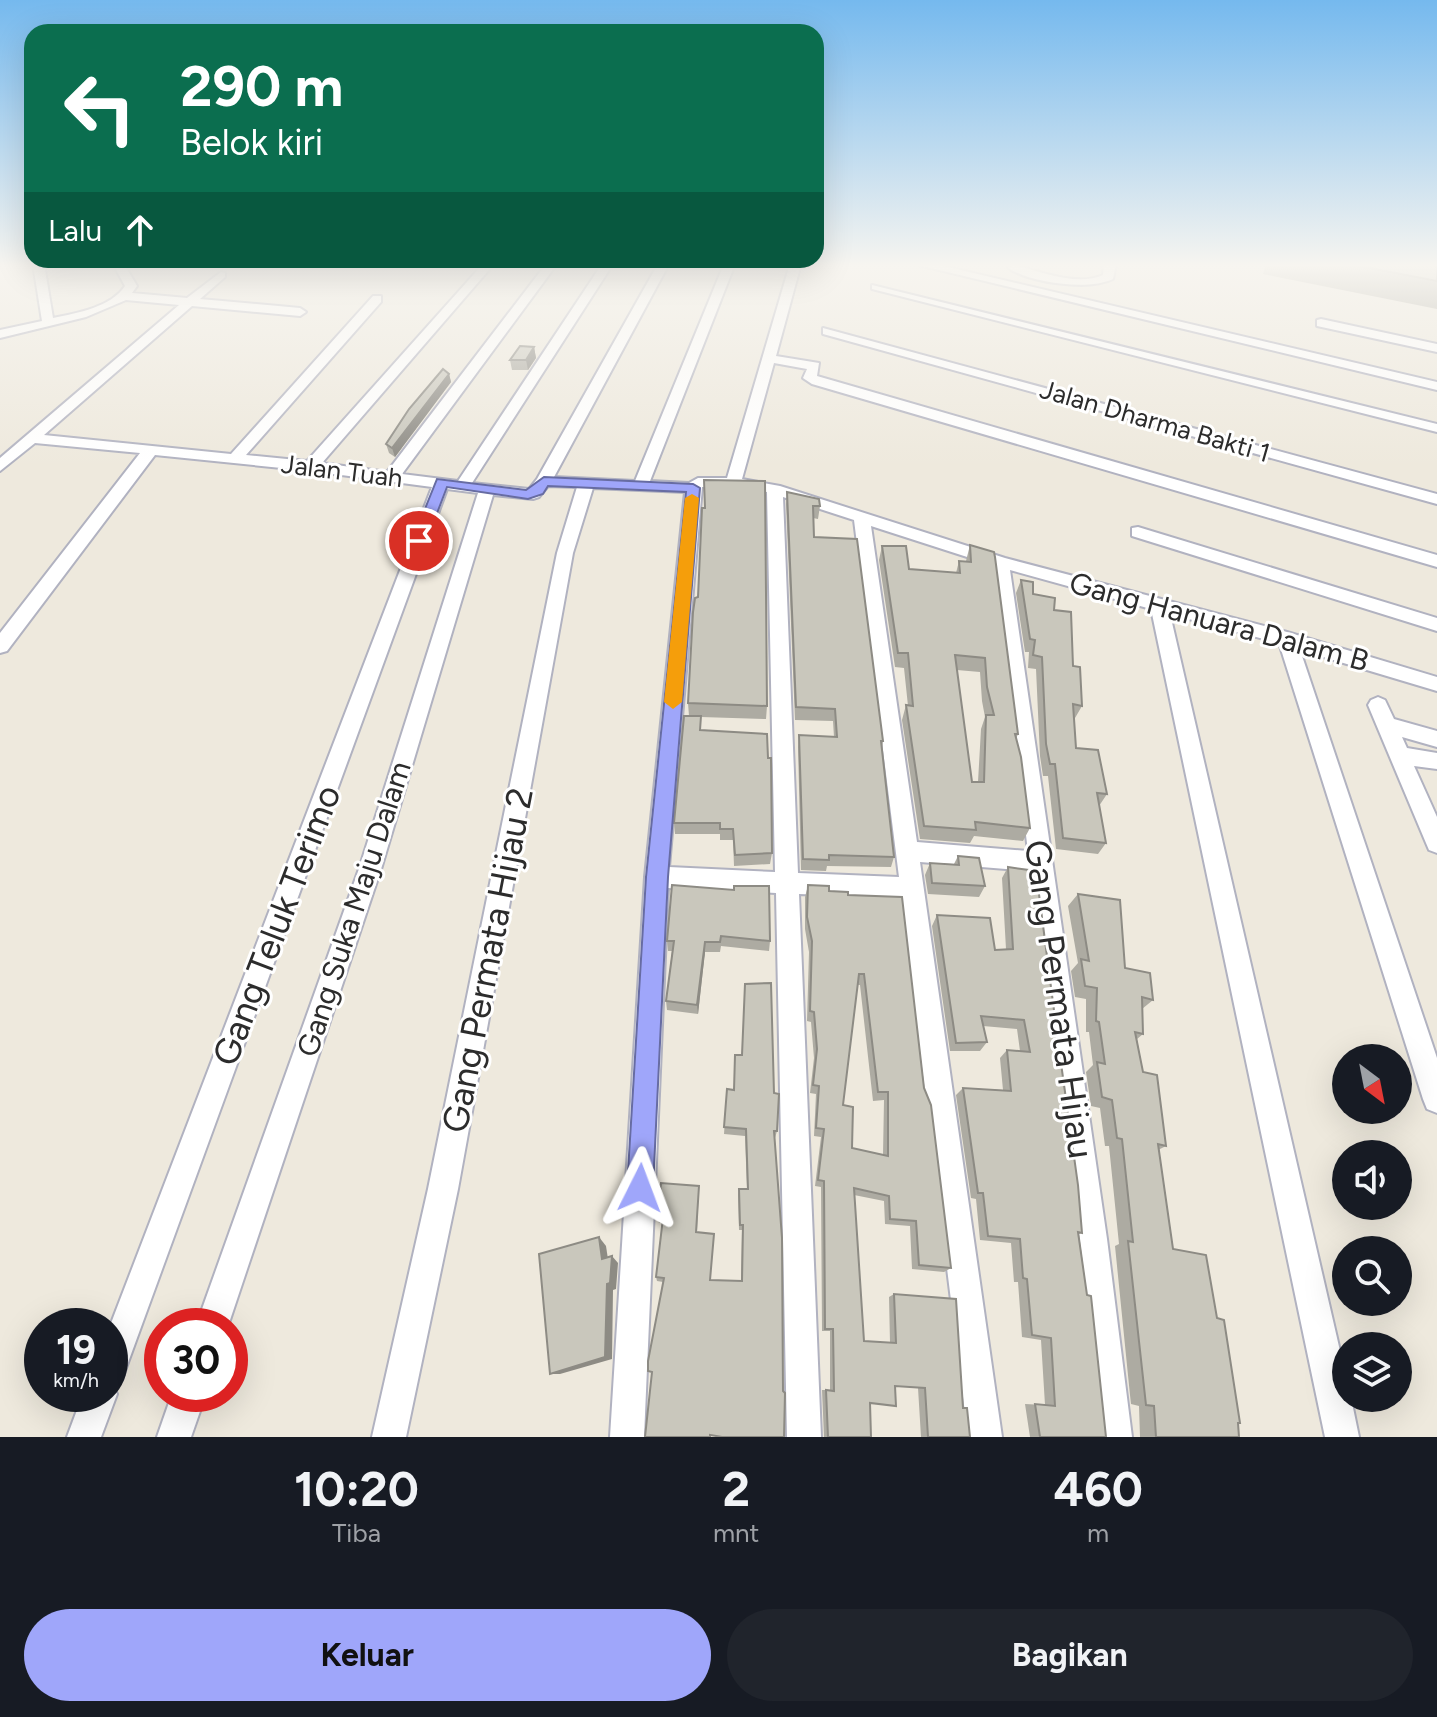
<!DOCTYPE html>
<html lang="id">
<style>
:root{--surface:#171b24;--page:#20242c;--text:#f1f3f6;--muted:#9ea1a6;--accent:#9fa6fa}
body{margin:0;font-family:Figtree,sans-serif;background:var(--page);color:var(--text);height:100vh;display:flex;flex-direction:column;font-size:30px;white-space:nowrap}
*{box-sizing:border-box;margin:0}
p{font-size:26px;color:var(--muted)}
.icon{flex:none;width:44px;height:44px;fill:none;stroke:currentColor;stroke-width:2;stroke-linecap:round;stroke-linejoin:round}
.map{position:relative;height:1437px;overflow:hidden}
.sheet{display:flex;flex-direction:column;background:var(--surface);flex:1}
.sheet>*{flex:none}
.guide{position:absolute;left:24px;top:24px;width:800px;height:244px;border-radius:24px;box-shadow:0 8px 32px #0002;background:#0b6e4f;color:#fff;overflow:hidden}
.needle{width:52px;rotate:148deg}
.buttons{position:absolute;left:1332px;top:1044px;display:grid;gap:16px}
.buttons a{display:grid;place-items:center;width:80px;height:80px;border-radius:50%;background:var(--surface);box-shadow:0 8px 32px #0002;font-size:40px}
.speed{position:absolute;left:24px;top:1308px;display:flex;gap:16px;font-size:40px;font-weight:700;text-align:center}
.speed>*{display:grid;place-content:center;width:104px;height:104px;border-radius:50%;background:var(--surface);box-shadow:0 8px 32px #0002;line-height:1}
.speed small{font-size:20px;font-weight:400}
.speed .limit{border:12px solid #d22;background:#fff;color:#111}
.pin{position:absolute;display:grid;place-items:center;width:68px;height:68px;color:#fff;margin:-34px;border:4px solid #fff;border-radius:50%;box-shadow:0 2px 8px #0007}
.me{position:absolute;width:88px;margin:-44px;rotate:3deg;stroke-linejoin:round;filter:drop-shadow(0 0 6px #0008)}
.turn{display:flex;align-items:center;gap:28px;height:168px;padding:0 24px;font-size:36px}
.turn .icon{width:104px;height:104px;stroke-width:2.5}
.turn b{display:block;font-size:56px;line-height:68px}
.then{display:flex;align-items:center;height:76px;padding:0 24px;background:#0003;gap:16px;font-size:30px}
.eta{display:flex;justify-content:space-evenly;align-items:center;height:136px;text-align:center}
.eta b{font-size:48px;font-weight:700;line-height:56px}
.button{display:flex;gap:16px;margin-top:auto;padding:16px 24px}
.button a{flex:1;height:92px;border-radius:48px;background:var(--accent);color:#111;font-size:32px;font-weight:700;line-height:92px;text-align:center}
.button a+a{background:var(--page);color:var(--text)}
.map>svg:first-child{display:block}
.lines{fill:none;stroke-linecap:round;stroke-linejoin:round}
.minor-casing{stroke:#b1b2c0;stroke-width:4}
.minor{fill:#fff;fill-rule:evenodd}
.wall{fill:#adaba2;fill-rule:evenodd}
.shaded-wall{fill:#8d8b84}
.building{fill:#c9c7bc;stroke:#8d8b84;stroke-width:2;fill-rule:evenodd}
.route{fill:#9fa6fa;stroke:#676ca2;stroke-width:2}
.slow{fill:#f59e0b}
.labels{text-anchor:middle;stroke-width:6;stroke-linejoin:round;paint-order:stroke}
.far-street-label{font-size:26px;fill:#2c2c2c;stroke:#fff}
.street-label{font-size:30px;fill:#2c2c2c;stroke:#fff}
.near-street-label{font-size:36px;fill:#2c2c2c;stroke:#fff}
</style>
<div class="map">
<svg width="1437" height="1437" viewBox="0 0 1437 1437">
<rect width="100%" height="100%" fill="#eee9dd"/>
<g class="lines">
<defs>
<g id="minor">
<path d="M33 264H44L53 318C78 313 111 307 125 286L113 264H124L137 286 132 293 187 298 221 272 225 273V277L200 299 300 308 306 312 300 316 192 306 44 435 231 454 373 296H381V302L246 455 307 461 483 264H494L322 463 387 472 546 264H557L402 474 458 481 602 264H613L472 483 529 489 537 479 658 264H669L554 477 635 481 724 264H735L650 481 689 483 698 478H727L790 264H801L776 356 819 363 817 376 1437 555V567L812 384 803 378 807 369 774 363 742 479 780 486 1005 558 1287 632 1437 677V691L1300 650 1437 1058V1113L1427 1109 1423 1099 1279 643 1170 614 1346 1377V1398H1351L1359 1437H1325L1151 609 1010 570 1107 1239 1132 1437H1098L1077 1239 1031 871 920 862 1002 1437H968L901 898 799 894 821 1437H787L776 893 668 888 644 1437H610L645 877 685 492 593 488 573 553 458 1189 406 1437H372L428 1189 557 553 577 487 548 486 539 497 533 499 493 495 382 866 228 1326H196L360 866 478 493 447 489 126 1368 122 1380 112 1383 117 1394 101 1437H67L83 1394H110V1326L432 487 311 471 155 455 7 651 0 653V633L140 453 35 443 0 471V458L179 305 126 300 86 317 0 338V330L42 321ZM702 487H733L767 492 775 872 669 867ZM783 497 854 520 899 877 798 873ZM871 526 992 565 1028 851 917 842Z"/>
<polygon points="914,264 935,264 1437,382 1437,390"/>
<path d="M1104 264H1116L1113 279C1088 291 1031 283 1008 268L1014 265C1040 271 1077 287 1103 275Z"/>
<polygon points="872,285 1437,424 1437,432 872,289"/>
<polygon points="1321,319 1437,344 1437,352 1317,326 1317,320"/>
<polygon points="823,328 1437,494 1437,504 823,334"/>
<polygon points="1138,527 1437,618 1437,631 1132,536 1132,528"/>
<polygon points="1378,697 1385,700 1394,719 1437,731 1437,747 1402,737 1407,748 1437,753 1437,769 1414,766 1437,817 1437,853 1429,850 1426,843 1368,705 1371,700"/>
<polygon points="172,1394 206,1394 191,1437 157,1437"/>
</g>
</defs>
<!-- minor casing -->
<use href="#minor" class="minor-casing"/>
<!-- minor -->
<use href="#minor" class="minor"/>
</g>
<!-- wall -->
<g class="wall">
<polygon points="1266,264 1437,264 1437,309 1263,274"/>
<polygon points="534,347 536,358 528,370 512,370 510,360"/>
<polygon points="449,374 451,382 395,457 389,453 386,444"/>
<polygon points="787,492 820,506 818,519 813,518 814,537 883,741 882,748 894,857 891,867 827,866 826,871 801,870 798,747 799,735 834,737 833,721 795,720 786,504"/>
<path d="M970 545 1018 734 1016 739 1030 828 1023 841 974 836 970 843 920 839 902 720 906 705 908 706 904 668 895 667 879 560 882 546 909 569 956 573 959 561H966ZM957 670 980 672 982 701 985 717 981 729 978 782H972Z"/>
<polygon points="1021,580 1033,594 1054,610 1073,666 1082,706 1075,718 1074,718 1076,748 1107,794 1099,806 1106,843 1098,854 1056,849 1048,776 1043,776 1040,756 1036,669 1028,668 1029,652 1025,652 1016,593"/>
<polygon points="688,703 767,706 766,719 701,717 701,730 768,758 772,853 770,864 734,866 733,840 720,840 720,834 675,834 674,823 689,716"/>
<polygon points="958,856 985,886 979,897 928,894 925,875 930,863 954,864"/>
<polygon points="1008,867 1055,1018 1052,1022 1082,1233 1079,1234 1106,1437 1030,1437 1025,1404 1045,1405 1041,1340 1022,1337 1018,1282 1014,1282 1011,1243 980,1240 976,1199 971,1198 956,1095 963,1088 1003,1090 1000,1058 1007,1050 1020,1051 1017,1029 983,1026 987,1042 980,1051 950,1051 932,926 937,915 995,950 1006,949 1002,878"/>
<polygon points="672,885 770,941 769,951 721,946 720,952 705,952 698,1014 667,1010 666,1001 672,951 668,951 667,941"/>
<path d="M808 885 848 895 924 1088 951 1268 944 1272 912 1269 910 1226 885 1224 884 1201 854 1195 864 1341 890 1343 889 1297 894 1294 963 1408 970 1437H921L918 1388 895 1386 870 1403 871 1437H824L822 1390H830V1331H822L821 1187 815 1186 821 1137 814 1136 816 1094 810 1093 814 1058 811 1022 807 1021 809 952 805 929V897ZM857 985H860L873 1101 884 1100 883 1155 852 1148 843 1105Z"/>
<polygon points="1078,894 1125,968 1153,1000 1142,1009 1143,1034 1137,1039 1143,1072 1166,1146 1158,1150 1173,1249 1217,1318 1238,1423 1239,1437 1140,1437 1139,1406 1131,1404 1130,1395 1115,1246 1119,1244 1109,1146 1105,1146 1100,1108 1091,1106 1086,1072 1093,1065 1089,1032 1086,1032 1086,999 1075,997 1071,971 1078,963 1068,906"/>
<polygon points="727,1089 774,1093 777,1131 775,1138 783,1391 663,1282 657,1281 656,1277 662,1223 659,1223 657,1218 699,1186 697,1232 711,1280 741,1281 742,1230 739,1230 738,1195 739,1189 747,1189 745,1136 724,1134"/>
</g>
<!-- shaded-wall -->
<g class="shaded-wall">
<polygon points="534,347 536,358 528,370 526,360"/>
<polygon points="449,374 451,382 395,457 392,448"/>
<polygon points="705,942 705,952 698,1014 697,1005"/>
<polygon points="599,1237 606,1246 609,1266 602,1259"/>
<polygon points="612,1256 618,1263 616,1289 613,1290 612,1359 560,1374 550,1374 607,1284"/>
</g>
<!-- building -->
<g class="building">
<polygon points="1349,264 1437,264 1437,281"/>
<polygon points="520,346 534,347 526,360 510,360"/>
<polygon points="443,369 449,374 392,448 386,444 409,409"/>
<polygon points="704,480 765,481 767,706 688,703 693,612 695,598 698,597 702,508 705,508"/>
<polygon points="787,492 819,499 820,506 813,506 814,537 857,539 883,741 881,741 894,857 829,855 829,860 803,859 799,735 837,737 835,709 796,707"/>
<path d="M970 545 994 552 995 557 1018 734H1015L1021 757 1030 828 975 822 976 830 924 826 906 705 913 706 908 653H898L882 546H906L909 569 960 573 959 561 971 562ZM955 655 985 658 987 687 994 715H986L984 782H972Z"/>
<polygon points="1021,580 1033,582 1033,594 1055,598 1054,610 1071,612 1073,666 1080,667 1082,706 1073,704 1076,748 1098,750 1107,794 1097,793 1106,843 1063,838 1055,764 1050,764 1046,744 1042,657 1033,655 1035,640 1030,639"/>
<polygon points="684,716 701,716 700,730 767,734 768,758 771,758 772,853 735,855 733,829 720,829 720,823 674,823"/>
<polygon points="958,856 979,858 985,886 932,883 930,863 959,865"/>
<polygon points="1008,867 1036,871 1055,1018 1051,1018 1060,1056 1078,1185 1082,1233 1078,1232 1087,1295 1091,1296 1106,1437 1040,1437 1035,1404 1055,1406 1051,1338 1032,1335 1027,1279 1023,1278 1020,1239 988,1236 983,1193 978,1193 963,1088 1011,1091 1007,1050 1030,1052 1024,1020 981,1016 987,1042 956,1043 937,915 990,918 995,950 1013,949"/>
<polygon points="672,885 734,890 734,886 769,886 770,941 721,936 720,942 705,942 697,1005 666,1001 674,941 667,941"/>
<path d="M808 885 829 886V891L848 892V895L902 897 924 1088 931 1105 951 1268 919 1265 916 1221 890 1219 889 1196 854 1188 864 1341 896 1343 894 1294 956 1299 963 1408H967L970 1437H928L925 1388 895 1386 896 1406 870 1403 871 1437H828L826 1390 834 1391 833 1329H825L824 1181 818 1180 824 1129 816 1128 819 1086 813 1085 817 1049 814 1012 810 1011 812 941 807 917ZM859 974H864L878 1092H888V1156L852 1148 853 1107 843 1105Z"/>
<polygon points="1078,894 1120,900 1125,968 1150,973 1153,1000 1142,997 1143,1034 1135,1032 1143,1072 1157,1075 1166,1146 1158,1144 1173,1249 1206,1255 1217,1318 1224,1320 1240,1423 1238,1423 1239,1437 1156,1437 1154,1406 1146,1405 1128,1241 1133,1242 1122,1139 1117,1138 1112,1100 1102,1097 1097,1062 1105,1064 1099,1022 1096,1021 1097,988 1085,986 1081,959 1089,961"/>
<polygon points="771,983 774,1093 779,1094 777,1131 774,1131 782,1238 783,1391 785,1393 784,1437 722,1437 710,1435 710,1437 645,1437 652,1372 648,1371 648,1361 664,1278 656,1277 663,1218 657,1218 661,1183 699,1186 696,1232 714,1234 710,1280 742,1281 743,1225 740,1225 739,1189 748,1189 746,1129 724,1127 727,1089 734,1090 735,1055 742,1055 745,984"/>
<polygon points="599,1237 602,1259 612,1256 610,1283 607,1284 605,1357 550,1374 539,1254"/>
</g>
<!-- sky -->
<linearGradient id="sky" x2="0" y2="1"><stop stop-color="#75b9ee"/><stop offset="0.57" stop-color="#f7f5f0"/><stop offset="1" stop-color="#f7f5f0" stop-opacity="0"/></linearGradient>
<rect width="1437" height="466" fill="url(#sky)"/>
<!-- route -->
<polygon class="route" points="544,477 693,484 700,488 668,877 653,1188 649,1198 640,1201 631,1198 627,1188 646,877 686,492 548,486 543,494 528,499 447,487 425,545 414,545 412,541 437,479 526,490"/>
<!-- slow -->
<polygon class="slow" points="692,494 699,498 682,702 673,709 664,702 685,498"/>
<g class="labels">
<!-- far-street labels -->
<g class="far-street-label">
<text transform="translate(1155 421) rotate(16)" y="9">Jalan Dharma Bakti 1</text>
<text transform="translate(342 471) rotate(7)" y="9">Jalan Tuah</text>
</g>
<!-- street labels -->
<g class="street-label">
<text transform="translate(1219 622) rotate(15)" y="10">Gang Hanuara Dalam B</text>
<text transform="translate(354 909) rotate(-72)" y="10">Gang Suka Maju Dalam</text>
</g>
<!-- near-street labels -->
<g class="near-street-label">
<text transform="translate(276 925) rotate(-69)" y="13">Gang Teluk Terimo</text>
<text transform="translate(487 960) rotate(-79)" y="13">Gang Permata Hijau 2</text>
<text transform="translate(1060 999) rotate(82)" y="13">Gang Permata Hijau</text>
</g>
</g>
</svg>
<div class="buttons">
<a><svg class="needle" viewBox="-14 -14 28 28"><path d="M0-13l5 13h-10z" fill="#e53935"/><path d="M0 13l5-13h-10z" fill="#9ea1a6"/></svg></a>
<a><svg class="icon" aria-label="sound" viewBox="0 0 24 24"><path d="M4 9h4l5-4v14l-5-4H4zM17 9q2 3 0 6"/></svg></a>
<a><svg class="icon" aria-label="search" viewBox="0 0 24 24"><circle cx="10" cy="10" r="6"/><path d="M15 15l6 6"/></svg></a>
<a><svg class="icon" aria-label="layers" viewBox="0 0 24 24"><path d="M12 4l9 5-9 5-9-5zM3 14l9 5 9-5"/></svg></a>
</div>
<div class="speed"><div>19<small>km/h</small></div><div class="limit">30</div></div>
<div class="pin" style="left:419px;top:541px;background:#d93025"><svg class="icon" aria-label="arrive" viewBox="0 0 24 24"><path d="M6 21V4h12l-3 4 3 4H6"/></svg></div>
<svg class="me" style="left:640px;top:1188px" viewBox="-20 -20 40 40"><path d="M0-17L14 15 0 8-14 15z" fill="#9fa6fa" stroke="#fff" stroke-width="4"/></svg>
<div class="guide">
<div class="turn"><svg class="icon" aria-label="left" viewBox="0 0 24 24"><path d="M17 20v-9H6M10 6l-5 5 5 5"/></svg><div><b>290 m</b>Belok kiri</div></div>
<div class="then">Lalu<svg class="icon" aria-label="ahead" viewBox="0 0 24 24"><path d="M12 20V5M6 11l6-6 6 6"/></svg></div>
</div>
</div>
<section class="sheet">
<div class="eta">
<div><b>10:20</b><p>Tiba</p></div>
<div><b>2</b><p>mnt</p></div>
<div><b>460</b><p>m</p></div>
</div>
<div class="button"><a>Keluar</a><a>Bagikan</a></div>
</section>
